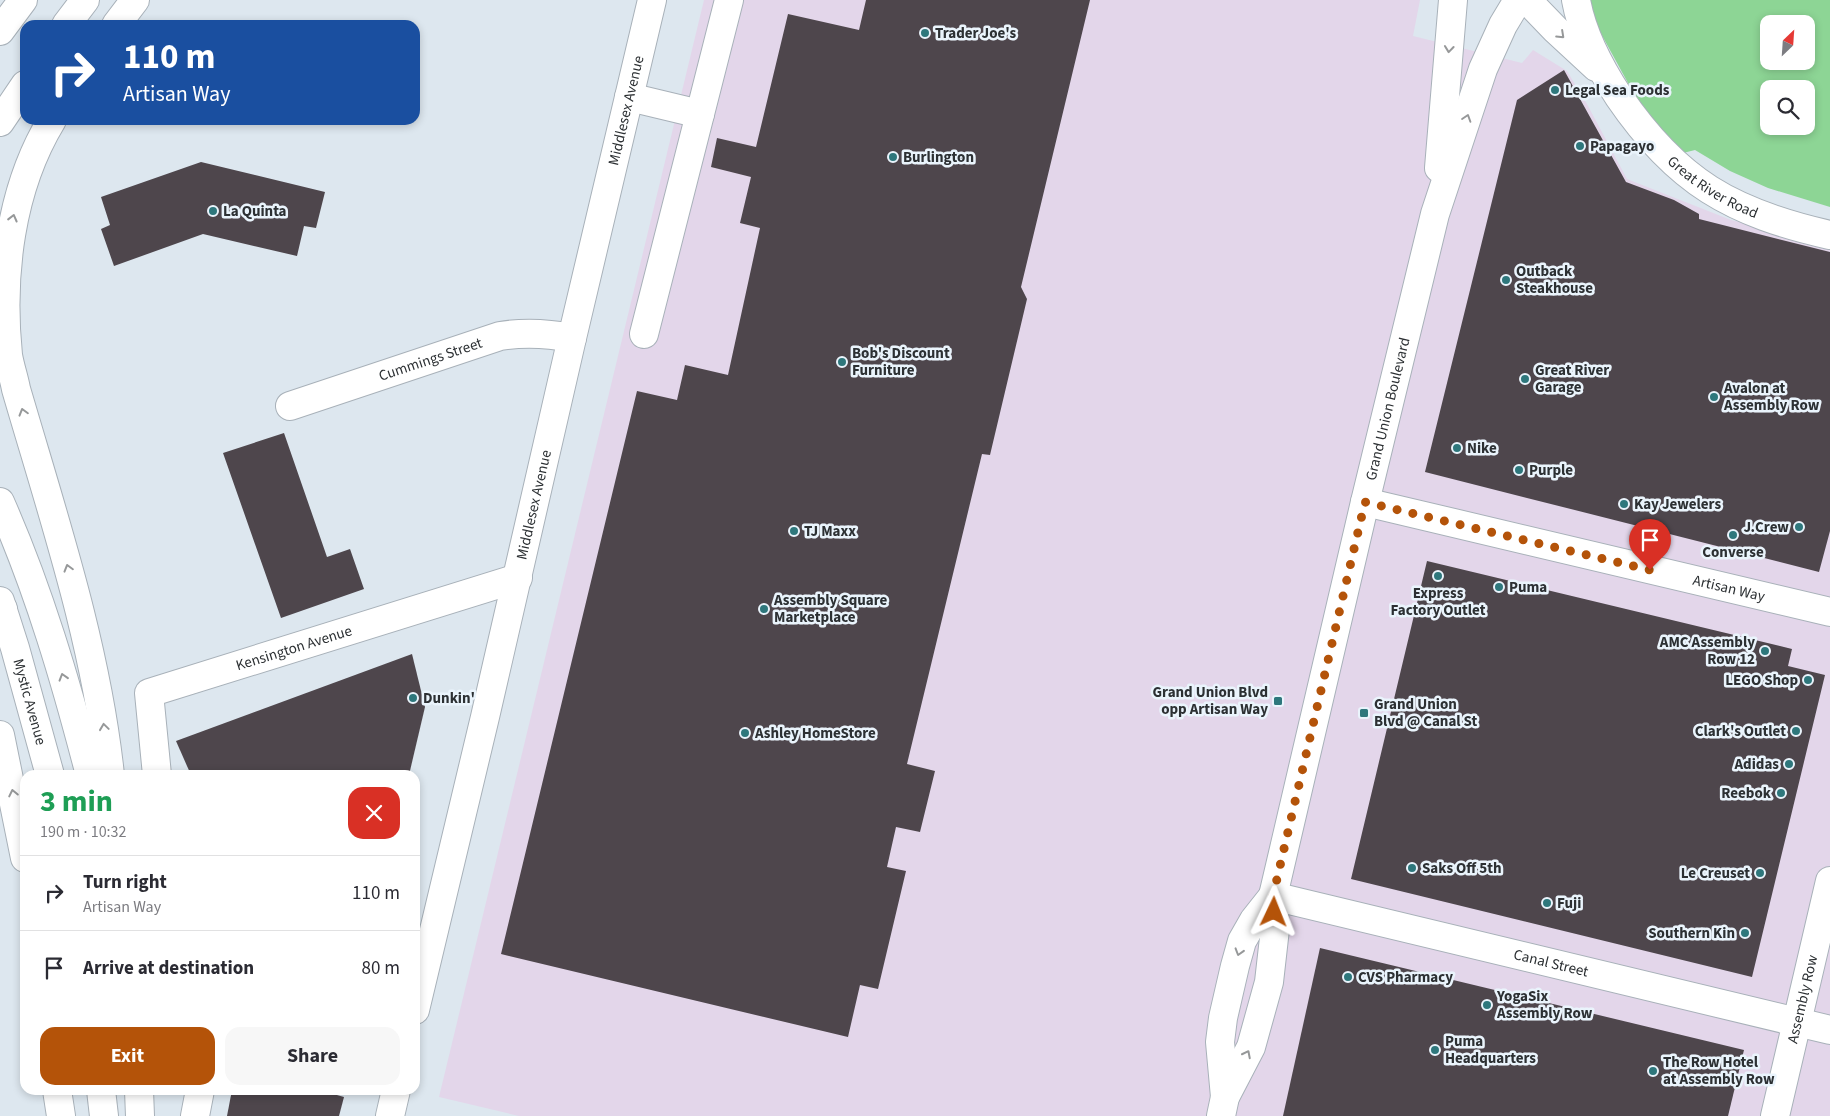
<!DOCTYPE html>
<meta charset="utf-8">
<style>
:root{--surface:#fff;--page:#f7f7f7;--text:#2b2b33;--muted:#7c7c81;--line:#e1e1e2;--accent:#b45309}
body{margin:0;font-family:"Source Sans 3",sans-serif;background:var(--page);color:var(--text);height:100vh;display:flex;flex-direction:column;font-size:19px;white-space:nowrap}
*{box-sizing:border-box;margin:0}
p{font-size:16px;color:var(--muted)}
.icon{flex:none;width:28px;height:28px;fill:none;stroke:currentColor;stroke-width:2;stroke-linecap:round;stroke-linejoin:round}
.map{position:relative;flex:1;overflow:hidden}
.drawer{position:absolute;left:20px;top:770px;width:400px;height:325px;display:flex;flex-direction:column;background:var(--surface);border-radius:15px;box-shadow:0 2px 8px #0003}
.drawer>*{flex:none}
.top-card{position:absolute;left:20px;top:20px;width:400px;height:105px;border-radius:15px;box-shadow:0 2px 8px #0003;background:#1a4fa0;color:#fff;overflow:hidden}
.needle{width:32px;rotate:25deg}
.controls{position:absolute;left:1760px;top:15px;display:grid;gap:10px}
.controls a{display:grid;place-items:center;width:55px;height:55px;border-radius:10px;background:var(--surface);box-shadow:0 2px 8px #0003;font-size:25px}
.pin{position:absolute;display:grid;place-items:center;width:42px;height:42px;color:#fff;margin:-51px -21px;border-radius:50% 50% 50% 0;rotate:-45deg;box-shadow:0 0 5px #0007}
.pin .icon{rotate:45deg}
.me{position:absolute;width:55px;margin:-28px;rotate:2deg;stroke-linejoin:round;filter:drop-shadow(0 0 4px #0008)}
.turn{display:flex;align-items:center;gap:18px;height:105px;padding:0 20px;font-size:22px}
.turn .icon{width:65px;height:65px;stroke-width:2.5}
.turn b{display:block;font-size:35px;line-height:42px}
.round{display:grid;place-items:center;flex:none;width:52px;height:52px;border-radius:15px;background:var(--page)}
.summary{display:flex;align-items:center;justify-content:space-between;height:85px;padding:0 20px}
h1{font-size:30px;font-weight:700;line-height:38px;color:#1e9e55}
.cta{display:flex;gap:10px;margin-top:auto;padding:10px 20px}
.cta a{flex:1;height:58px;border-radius:15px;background:var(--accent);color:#fff;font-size:20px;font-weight:700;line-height:58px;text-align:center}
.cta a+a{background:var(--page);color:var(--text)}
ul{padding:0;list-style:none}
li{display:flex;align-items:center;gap:15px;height:75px;padding:0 20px;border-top:1px solid var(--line)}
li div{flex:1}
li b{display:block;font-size:19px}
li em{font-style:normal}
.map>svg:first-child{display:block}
.commercial{fill:#e3d6ea}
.green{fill:#8dd595;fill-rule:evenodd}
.building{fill:#4e464c}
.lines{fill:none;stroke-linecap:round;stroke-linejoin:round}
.minor-casing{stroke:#a8b1b9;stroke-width:30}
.major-casing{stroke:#a8b1b9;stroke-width:30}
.highway-casing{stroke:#a8b1b9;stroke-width:30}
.minor{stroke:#fff;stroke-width:28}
.major{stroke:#fff;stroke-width:28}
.highway{stroke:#fff;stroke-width:28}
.oneway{stroke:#969899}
.route{stroke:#b45309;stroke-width:9;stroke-dasharray:0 16.2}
.poi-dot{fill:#2e777c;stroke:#eaf4fc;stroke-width:2}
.labels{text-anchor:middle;stroke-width:5;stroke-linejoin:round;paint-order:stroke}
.poi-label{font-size:15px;font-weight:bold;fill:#2c3033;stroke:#eaf4fc;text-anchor:start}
.street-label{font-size:15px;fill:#2c3033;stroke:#eaf4fc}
</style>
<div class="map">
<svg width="1830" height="1116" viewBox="0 0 1830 1116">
<rect width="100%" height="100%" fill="#dde7ef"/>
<!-- commercial -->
<polygon class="commercial" points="704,0 1420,0 1413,36 1522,63 1533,50 1567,71 1587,104 1627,179 1731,220 1830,243 1830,1116 519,1116 439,1097"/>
<!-- green -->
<path class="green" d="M1589 0H1830V207L1768 188 1730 171 1695 150 1683 153 1657 126 1634 94 1593 19ZM1769 24H1806V61H1769ZM1769 89H1806V126H1769Z"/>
<!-- building -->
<g class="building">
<polygon points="866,0 1090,0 1021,287 1027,299 990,455 982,454 907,764 935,771 920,832 896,827 887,867 906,871 878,989 860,985 848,1037 501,954 637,391 677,400 685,365 728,375 760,228 740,223 751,177 711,167 717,138 756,147 788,14 859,30"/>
<polygon points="1564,70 1626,182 1674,200 1699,214 1699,219 1830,252 1830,531 1819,572 1425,472 1517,100"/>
<polygon points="201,162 325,192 316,228 304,226 297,256 203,234 114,266 101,229 110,225 101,197"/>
<polygon points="284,433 327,557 350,549 364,589 281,618 223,453"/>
<polygon points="1427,561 1792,649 1788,666 1825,675 1752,977 1351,879"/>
<polygon points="412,654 425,707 409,775 191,775 176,741"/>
<polygon points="1320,948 1744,1050 1728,1116 1283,1116"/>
<polygon points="232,1090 319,1090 344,1097 339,1116 227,1116"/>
</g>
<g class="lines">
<defs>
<g id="minor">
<polyline points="1527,0 1556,30 1596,67"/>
<path id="s1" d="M1576 0C1582 34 1600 68 1619 97 1677 182 1732 213 1830 235"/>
<polyline points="629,97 700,114"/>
<polyline points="1439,168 1453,0"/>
<polyline points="644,334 729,0"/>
<path id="s2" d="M290 406 500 336C525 332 546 333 572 338"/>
<path id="s3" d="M1365 502 1830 612"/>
<path id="s4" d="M157 775 149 693 518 578"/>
<path id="s5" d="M1273 896 1830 1030"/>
<polyline points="1225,1097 1220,1042 1223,1018 1235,966 1242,941 1254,920 1273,896"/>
<polyline points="195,1116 200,1090"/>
<path id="s6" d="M1221 1116 1225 1097 1251 1047 1269 982 1275 929 1273 896 1365 502 1435 214 1483 69 1503 25 1518 0"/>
<path id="s7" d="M1775 1116 1830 881"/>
</g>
<g id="major">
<path id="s8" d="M0 601 15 648 50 775"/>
<path id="s9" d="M415 1010 485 717 572 338 652 0"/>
<polyline points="101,1090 104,1116"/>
<polyline points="390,1116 396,1090"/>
</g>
<g id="highway">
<polyline points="66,25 85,0"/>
<polyline points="116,25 135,0"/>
<polyline points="0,31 23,0"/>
<path d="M52 120C10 189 0 276 8 355 10 367 14 378 16 389 53 516 96 643 110 775"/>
<polyline points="0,122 25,85"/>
<path d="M0 502C39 590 66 682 90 775"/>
<polyline points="0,607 3,609"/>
<polyline points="0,735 25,858"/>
<polyline points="57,1090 61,1116"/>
<polyline points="139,1090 140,1116"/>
</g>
</defs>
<!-- minor casing -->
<use href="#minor" class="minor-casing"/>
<!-- major casing -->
<use href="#major" class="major-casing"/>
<!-- highway casing -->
<use href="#highway" class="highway-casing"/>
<!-- minor -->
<use href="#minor" class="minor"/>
<!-- major -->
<use href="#major" class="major"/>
<!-- highway -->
<use href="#highway" class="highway"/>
</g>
<!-- one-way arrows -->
<defs><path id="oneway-chevron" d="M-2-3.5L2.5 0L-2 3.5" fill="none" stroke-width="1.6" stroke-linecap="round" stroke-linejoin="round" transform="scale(1.25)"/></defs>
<g class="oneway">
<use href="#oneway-chevron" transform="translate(1561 35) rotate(43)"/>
<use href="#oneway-chevron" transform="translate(1449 49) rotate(96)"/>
<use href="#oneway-chevron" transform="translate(1467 118) rotate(-72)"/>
<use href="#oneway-chevron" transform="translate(13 218) rotate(-76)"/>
<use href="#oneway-chevron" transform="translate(23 412) rotate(-106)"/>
<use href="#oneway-chevron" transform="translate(68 568) rotate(-106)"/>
<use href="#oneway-chevron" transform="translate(63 677) rotate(-107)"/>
<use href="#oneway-chevron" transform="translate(104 727) rotate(-98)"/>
<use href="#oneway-chevron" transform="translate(13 793) rotate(-102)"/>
<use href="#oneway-chevron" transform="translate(1239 952) rotate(107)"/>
<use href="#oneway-chevron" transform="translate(1247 1054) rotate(-63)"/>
</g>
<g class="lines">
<!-- route -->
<polyline class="route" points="1274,912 1273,896 1365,502 1650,570"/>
</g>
<!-- markers -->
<g class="poi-dot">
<circle cx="925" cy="33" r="5"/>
<circle cx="1555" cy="90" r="5"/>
<circle cx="1580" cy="146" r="5"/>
<circle cx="893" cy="157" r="5"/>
<circle cx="213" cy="211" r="5"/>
<circle cx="1506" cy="280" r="5"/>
<circle cx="842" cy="362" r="5"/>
<circle cx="1525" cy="379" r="5"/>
<circle cx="1714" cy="397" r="5"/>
<circle cx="1457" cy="448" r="5"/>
<circle cx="1519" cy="470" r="5"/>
<circle cx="1624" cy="504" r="5"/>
<circle cx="1799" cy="527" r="5"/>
<circle cx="794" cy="531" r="5"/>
<circle cx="1733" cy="535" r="5"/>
<circle cx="1438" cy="576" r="5"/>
<circle cx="1499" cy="587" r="5"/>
<circle cx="764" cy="609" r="5"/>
<circle cx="1765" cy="651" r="5"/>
<circle cx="1808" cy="680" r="5"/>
<circle cx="413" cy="698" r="5"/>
<rect x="1273" y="696" width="10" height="10" rx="2.5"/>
<rect x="1359" y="708" width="10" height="10" rx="2.5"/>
<circle cx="1796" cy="731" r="5"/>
<circle cx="745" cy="733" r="5"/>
<circle cx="1789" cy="764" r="5"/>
<circle cx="1781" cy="793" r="5"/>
<circle cx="1412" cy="868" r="5"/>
<circle cx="1760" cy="873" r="5"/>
<circle cx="1547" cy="903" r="5"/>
<circle cx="1745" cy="933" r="5"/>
<circle cx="1348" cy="977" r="5"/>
<circle cx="1487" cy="1005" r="5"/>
<circle cx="1435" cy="1050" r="5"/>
<circle cx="1653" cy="1071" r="5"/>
</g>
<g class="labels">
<!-- poi labels -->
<g class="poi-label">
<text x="935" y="38">Trader Joe's</text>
<text x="1565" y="95">Legal Sea Foods</text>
<text x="1590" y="151">Papagayo</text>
<text x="903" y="162">Burlington</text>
<text x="223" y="216">La Quinta</text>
<text x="1516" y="276">Outback<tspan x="1516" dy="17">Steakhouse</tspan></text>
<text x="852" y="358">Bob's Discount<tspan x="852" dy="17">Furniture</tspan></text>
<text x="1535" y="375">Great River<tspan x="1535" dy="17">Garage</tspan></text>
<text x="1724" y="393">Avalon at<tspan x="1724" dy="17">Assembly Row</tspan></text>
<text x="1467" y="453">Nike</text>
<text x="1529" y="475">Purple</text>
<text x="1634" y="509">Kay Jewelers</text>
<text x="1789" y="532" text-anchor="end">J.Crew</text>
<text x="804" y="536">TJ Maxx</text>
<text x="1733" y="557" text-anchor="middle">Converse</text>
<text x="1509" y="592">Puma</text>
<text x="1438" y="598" text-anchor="middle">Express<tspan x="1438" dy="17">Factory Outlet</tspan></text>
<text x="774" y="605">Assembly Square<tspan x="774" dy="17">Marketplace</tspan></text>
<text x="1755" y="647" text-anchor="end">AMC Assembly<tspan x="1755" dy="17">Row 12</tspan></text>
<text x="1798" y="685" text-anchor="end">LEGO Shop</text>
<text x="1268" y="697" text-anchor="end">Grand Union Blvd<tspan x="1268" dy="17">opp Artisan Way</tspan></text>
<text x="423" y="703">Dunkin'</text>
<text x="1374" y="709">Grand Union<tspan x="1374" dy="17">Blvd @ Canal St</tspan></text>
<text x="1786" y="736" text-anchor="end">Clark's Outlet</text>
<text x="755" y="738">Ashley HomeStore</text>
<text x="1779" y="769" text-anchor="end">Adidas</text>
<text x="1771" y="798" text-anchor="end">Reebok</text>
<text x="1422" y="873">Saks Off 5th</text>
<text x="1750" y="878" text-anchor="end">Le Creuset</text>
<text x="1557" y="908">Fuji</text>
<text x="1735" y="938" text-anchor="end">Southern Kin</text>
<text x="1358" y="982">CVS Pharmacy</text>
<text x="1497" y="1001">YogaSix<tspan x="1497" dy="17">Assembly Row</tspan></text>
<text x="1445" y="1046">Puma<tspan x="1445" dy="17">Headquarters</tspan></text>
<text x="1663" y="1067">The Row Hotel<tspan x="1663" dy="17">at Assembly Row</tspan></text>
</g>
<!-- street labels -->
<g class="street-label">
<text dy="5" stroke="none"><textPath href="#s9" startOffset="924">Middlesex Avenue</textPath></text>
<text dy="5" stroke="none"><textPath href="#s1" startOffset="239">Great River Road</textPath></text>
<text dy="5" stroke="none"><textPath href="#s2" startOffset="148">Cummings Street</textPath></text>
<text dy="5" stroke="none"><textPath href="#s6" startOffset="730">Grand Union Boulevard</textPath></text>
<text dy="5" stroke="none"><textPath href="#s9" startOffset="519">Middlesex Avenue</textPath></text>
<text dy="5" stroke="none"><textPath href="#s3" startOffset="374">Artisan Way</textPath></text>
<text dy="5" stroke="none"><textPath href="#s4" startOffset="234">Kensington Avenue</textPath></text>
<text dy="5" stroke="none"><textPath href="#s8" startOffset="105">Mystic Avenue</textPath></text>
<text dy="5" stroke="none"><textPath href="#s5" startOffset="286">Canal Street</textPath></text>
<text dy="5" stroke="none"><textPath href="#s7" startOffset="120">Assembly Row</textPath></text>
</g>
</g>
</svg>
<div class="controls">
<a><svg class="needle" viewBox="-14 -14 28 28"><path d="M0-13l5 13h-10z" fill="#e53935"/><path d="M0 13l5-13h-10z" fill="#7c7c81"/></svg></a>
<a><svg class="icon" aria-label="search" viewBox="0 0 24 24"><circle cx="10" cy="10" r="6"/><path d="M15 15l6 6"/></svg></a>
</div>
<div class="pin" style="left:1650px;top:570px;background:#d93025"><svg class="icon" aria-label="arrive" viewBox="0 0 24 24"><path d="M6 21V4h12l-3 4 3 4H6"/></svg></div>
<svg class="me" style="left:1274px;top:912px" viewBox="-20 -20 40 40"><path d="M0-17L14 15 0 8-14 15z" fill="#b45309" stroke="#fff" stroke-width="4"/></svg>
<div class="top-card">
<div class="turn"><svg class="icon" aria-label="right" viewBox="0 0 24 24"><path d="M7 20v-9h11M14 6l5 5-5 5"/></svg><div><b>110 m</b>Artisan Way</div></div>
</div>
<section class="drawer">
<div class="summary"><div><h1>3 min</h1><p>190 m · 10:32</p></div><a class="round" style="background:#d93025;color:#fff"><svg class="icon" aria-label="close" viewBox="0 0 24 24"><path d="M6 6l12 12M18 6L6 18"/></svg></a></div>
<ul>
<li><svg class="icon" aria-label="right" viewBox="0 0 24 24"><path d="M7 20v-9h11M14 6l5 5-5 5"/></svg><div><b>Turn right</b><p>Artisan Way</p></div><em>110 m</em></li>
<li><svg class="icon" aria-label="arrive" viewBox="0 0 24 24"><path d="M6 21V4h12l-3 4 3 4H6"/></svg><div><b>Arrive at destination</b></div><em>80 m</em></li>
</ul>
<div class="cta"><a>Exit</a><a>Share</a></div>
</section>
</div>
